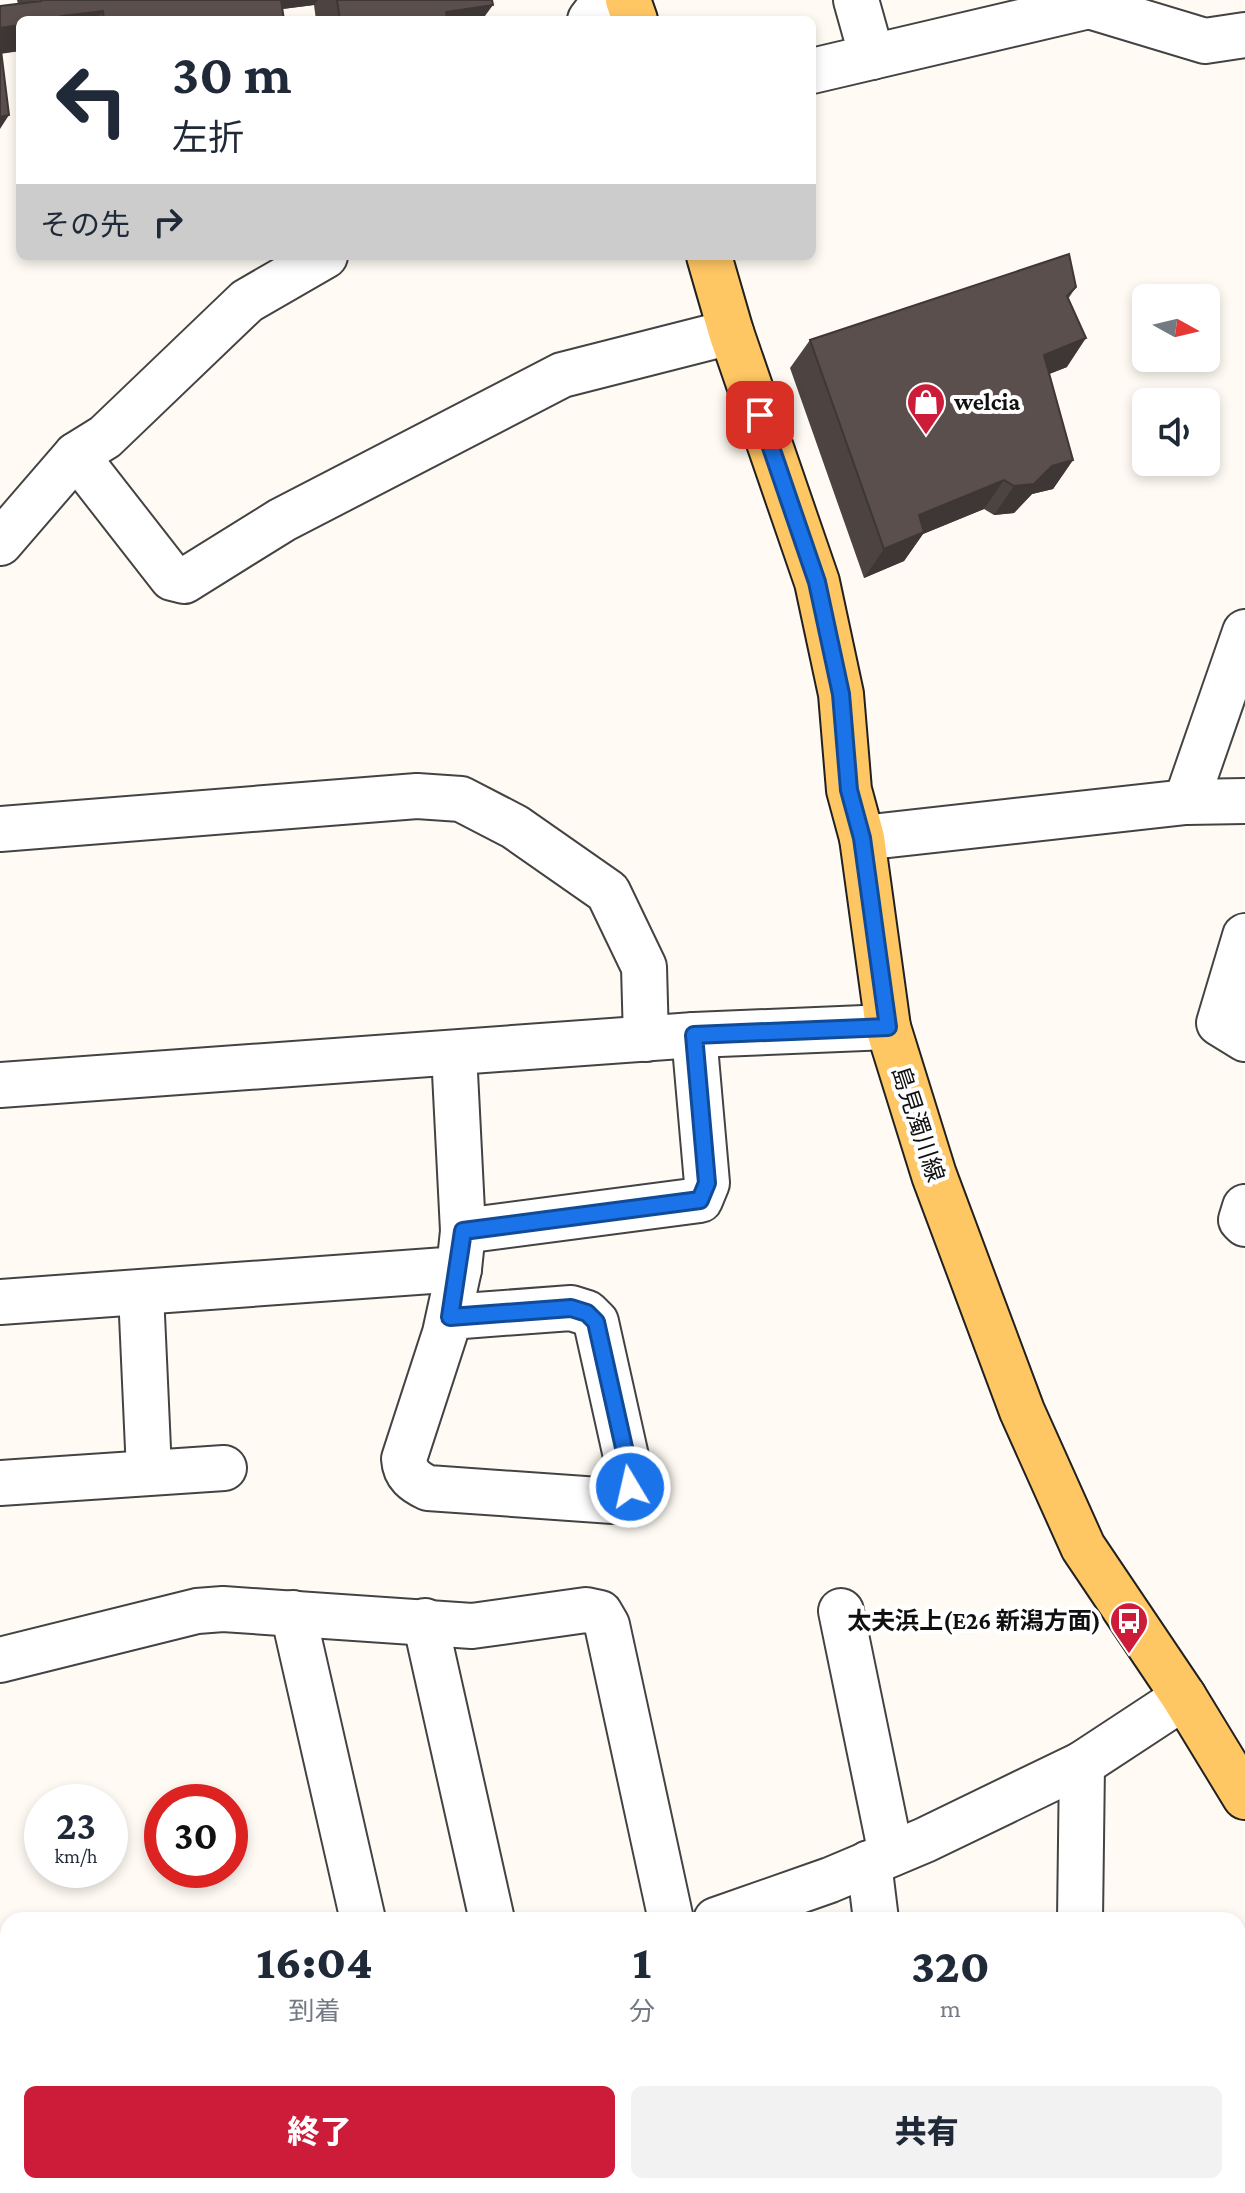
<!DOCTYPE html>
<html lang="ja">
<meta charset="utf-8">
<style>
:root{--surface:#fff;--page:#f2f2f3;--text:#1f2937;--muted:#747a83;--accent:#cd1c3a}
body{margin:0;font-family:"Crimson Pro","Noto Sans JP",serif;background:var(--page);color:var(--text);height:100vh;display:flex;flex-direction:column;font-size:30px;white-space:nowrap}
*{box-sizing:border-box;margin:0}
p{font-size:26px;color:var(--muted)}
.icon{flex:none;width:44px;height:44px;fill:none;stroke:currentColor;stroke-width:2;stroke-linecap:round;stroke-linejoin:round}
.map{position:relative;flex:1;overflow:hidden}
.sheet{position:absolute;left:0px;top:1912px;width:1246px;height:282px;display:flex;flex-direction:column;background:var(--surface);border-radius:24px 24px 0 0;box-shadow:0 4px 12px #0003}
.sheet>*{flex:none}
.top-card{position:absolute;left:16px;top:16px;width:800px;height:244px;border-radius:12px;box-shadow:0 4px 12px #0003;background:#fff;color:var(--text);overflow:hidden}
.needle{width:52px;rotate:98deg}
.controls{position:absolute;left:1132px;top:284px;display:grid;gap:16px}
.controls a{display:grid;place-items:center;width:88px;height:88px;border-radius:12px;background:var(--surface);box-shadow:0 4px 12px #0003;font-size:40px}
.speed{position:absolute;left:24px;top:1784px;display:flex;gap:16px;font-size:40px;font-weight:700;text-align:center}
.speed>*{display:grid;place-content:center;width:104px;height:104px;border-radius:50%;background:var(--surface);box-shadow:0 4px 12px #0003;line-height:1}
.speed small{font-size:20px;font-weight:400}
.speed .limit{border:12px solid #d22;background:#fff;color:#111}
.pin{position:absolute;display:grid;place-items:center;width:68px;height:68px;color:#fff;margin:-34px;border-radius:16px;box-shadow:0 4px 12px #0006}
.me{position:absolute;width:88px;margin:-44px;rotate:351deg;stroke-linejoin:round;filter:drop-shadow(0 0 6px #0008)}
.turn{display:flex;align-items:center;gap:28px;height:168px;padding:0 24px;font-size:36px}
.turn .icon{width:104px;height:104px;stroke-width:2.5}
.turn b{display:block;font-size:56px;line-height:68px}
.then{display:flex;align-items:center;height:76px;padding:0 24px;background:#0003;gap:16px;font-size:30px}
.eta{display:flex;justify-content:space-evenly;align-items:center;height:136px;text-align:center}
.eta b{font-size:48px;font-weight:800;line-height:56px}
.action{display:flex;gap:16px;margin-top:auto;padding:16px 24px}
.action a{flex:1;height:92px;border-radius:12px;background:var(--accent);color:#fff;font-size:32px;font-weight:800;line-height:92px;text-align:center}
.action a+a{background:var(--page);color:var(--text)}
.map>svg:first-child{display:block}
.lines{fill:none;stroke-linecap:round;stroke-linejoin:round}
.minor-casing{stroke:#434343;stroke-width:48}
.major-casing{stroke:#212121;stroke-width:48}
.minor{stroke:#fff;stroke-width:44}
.major{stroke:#ffc664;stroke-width:44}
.wall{fill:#4d4441}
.shaded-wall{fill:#3f3735}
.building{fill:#5a4f4c;stroke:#3f3735;stroke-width:2}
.route-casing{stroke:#114b97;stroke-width:20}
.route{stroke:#1a73e8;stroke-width:14}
.labels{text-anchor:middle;stroke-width:8;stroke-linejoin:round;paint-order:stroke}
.poi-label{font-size:24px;font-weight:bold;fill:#101010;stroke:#fff;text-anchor:start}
.street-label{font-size:24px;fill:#101010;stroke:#fff}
</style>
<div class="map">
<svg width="1245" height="2193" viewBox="0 0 1245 2193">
<rect width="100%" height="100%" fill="#fffbf4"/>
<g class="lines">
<defs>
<g id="minor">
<polyline points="856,0 872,57"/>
<polyline points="590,20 605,0"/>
<polyline points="812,71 1089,6 1205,41 1245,35"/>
<polyline points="76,455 172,578 184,581 282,520 562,375 731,332"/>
<polyline points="0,543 76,455 105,437 247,301 325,256"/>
<polyline points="1186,802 1245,632"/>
<polyline points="0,829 417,796 461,799 515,827 608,892 644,967 646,1039"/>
<polyline points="862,838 1186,802 1245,801"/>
<polyline points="1245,936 1219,1023 1245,1039"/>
<polyline points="0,1085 694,1035 888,1027"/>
<polyline points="1245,1207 1241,1220 1245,1224"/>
<polyline points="463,1231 700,1200 707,1183 694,1035"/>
<polyline points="141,1293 149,1471"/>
<polyline points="0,1302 459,1269 463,1231 454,1053"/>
<path d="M450 1317 571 1308 587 1313 596 1322 631 1479 627 1495 613 1501 428 1488C415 1482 405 1475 404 1459L445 1333 459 1269"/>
<polyline points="0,1483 224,1468"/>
<polyline points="841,1611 891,1854"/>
<polyline points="293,1613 363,1920"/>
<polyline points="425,1621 492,1920"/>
<polyline points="0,1660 197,1611 223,1609 472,1626 586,1610 600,1613 607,1625 671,1920"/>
<polyline points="869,1863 876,1920"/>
<polyline points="716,1920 830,1880 925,1840 1082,1764 1184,1697"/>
<polyline points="1080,1920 1082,1764"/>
<polyline points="0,2022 8,2057"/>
<polyline points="184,2186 184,2193"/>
<polyline points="513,2186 513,2193"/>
<polyline points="1096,2186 1097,2193"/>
</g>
<g id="major">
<polyline points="628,0 635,20"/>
<polyline points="709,256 731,332 817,582 841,694 849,790 862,838 888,1027 934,1175 1022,1411 1083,1547 1184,1697 1245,1797"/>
</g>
</defs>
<!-- minor casing -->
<use href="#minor" class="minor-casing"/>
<!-- major casing -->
<use href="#major" class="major-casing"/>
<!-- minor -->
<use href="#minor" class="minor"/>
<!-- major -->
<use href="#major" class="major"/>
</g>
<!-- wall -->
<g class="wall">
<polygon points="17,0 492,0 482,20 316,20 314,5 282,9 284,20 20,20 20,51 1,53 0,129 0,6 18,4"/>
<polygon points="1076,287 1068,299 1067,367 1049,374 1073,460 1053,489 1032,494 1014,513 994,515 984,509 923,534 904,561 864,578 790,368 810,340"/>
</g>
<!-- shaded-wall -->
<g class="shaded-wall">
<polygon points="268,0 318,0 314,5 259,12"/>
<polygon points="493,5 482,20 440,20 446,12"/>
<polygon points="103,11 96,20 59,20 61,16"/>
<polygon points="20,25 20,51 0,54 0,28"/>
<polygon points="9,115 0,129 0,117"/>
<polygon points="1086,338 1067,367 1024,384 1044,355"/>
<polygon points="1073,460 1053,489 1032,494 1014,513 994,515 1014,486 1052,466"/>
<polygon points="1004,480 984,509 923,534 904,561 864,578 884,549 919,515"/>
</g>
<!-- building -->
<g class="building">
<polygon points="41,0 281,0 284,20 104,20 103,11 61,16 62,20 20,20 20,25 0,28 0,6 41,1"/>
<polygon points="337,0 492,0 493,5 446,12 447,20 340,20"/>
<polygon points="0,42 9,115 0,117"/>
<polygon points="1069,254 1076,287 1067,296 1086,338 1044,355 1073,460 1052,466 1034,484 1014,486 1004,480 919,515 924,532 884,549 810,340"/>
</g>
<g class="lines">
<defs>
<polyline id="route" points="630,1487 631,1479 596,1322 587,1313 571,1308 450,1317 463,1231 700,1200 707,1183 694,1035 888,1027 862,838 849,790 841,694 817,582 760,415"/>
</defs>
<!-- route casing -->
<use href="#route" class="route-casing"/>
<!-- route -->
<use href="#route" class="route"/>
</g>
<!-- icons -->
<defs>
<symbol id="shop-pin" viewBox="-11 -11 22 30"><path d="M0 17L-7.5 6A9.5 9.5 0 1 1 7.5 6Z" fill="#cd1c3a" stroke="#fff"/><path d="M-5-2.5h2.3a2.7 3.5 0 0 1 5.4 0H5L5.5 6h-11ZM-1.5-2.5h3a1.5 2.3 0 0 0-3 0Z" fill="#fff"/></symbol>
<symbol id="bus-pin" viewBox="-11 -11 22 30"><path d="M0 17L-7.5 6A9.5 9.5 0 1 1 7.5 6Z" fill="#cd1c3a" stroke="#fff"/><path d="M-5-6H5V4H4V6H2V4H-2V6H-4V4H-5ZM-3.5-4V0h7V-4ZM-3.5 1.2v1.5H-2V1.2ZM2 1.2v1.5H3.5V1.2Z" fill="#fff"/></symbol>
</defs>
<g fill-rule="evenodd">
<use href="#shop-pin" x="904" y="380" width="44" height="60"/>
<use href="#bus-pin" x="1107" y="1599" width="44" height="60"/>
</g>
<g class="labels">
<!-- poi labels -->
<g class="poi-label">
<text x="954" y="410">welcia</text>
<text x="1101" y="1629" text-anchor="end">太夫浜上(E26 新潟方面)</text>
</g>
<!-- street labels -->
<g class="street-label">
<text transform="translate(918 1124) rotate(72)" y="8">島見濁川線</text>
</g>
</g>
</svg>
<div class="controls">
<a><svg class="needle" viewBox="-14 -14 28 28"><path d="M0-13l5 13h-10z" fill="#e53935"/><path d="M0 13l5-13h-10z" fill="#747a83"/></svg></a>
<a><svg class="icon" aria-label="sound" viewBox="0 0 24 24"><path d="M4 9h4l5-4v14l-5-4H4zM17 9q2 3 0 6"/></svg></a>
</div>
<div class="speed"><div>23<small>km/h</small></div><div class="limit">30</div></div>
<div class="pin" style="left:760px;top:415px;background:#d93025"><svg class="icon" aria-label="arrive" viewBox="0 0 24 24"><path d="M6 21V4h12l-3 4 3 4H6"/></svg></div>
<svg class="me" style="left:630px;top:1487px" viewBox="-20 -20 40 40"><circle r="17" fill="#1a73e8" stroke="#fff" stroke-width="3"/><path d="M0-11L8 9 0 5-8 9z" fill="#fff"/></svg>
<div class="top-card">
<div class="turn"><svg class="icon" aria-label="left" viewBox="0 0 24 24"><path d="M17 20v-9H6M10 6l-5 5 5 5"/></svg><div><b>30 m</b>左折</div></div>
<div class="then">その先<svg class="icon" aria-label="right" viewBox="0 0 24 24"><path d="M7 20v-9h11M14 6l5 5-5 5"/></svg></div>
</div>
<section class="sheet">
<div class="eta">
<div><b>16:04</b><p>到着</p></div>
<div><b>1</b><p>分</p></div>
<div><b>320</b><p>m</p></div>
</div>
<div class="action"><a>終了</a><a>共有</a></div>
</section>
</div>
